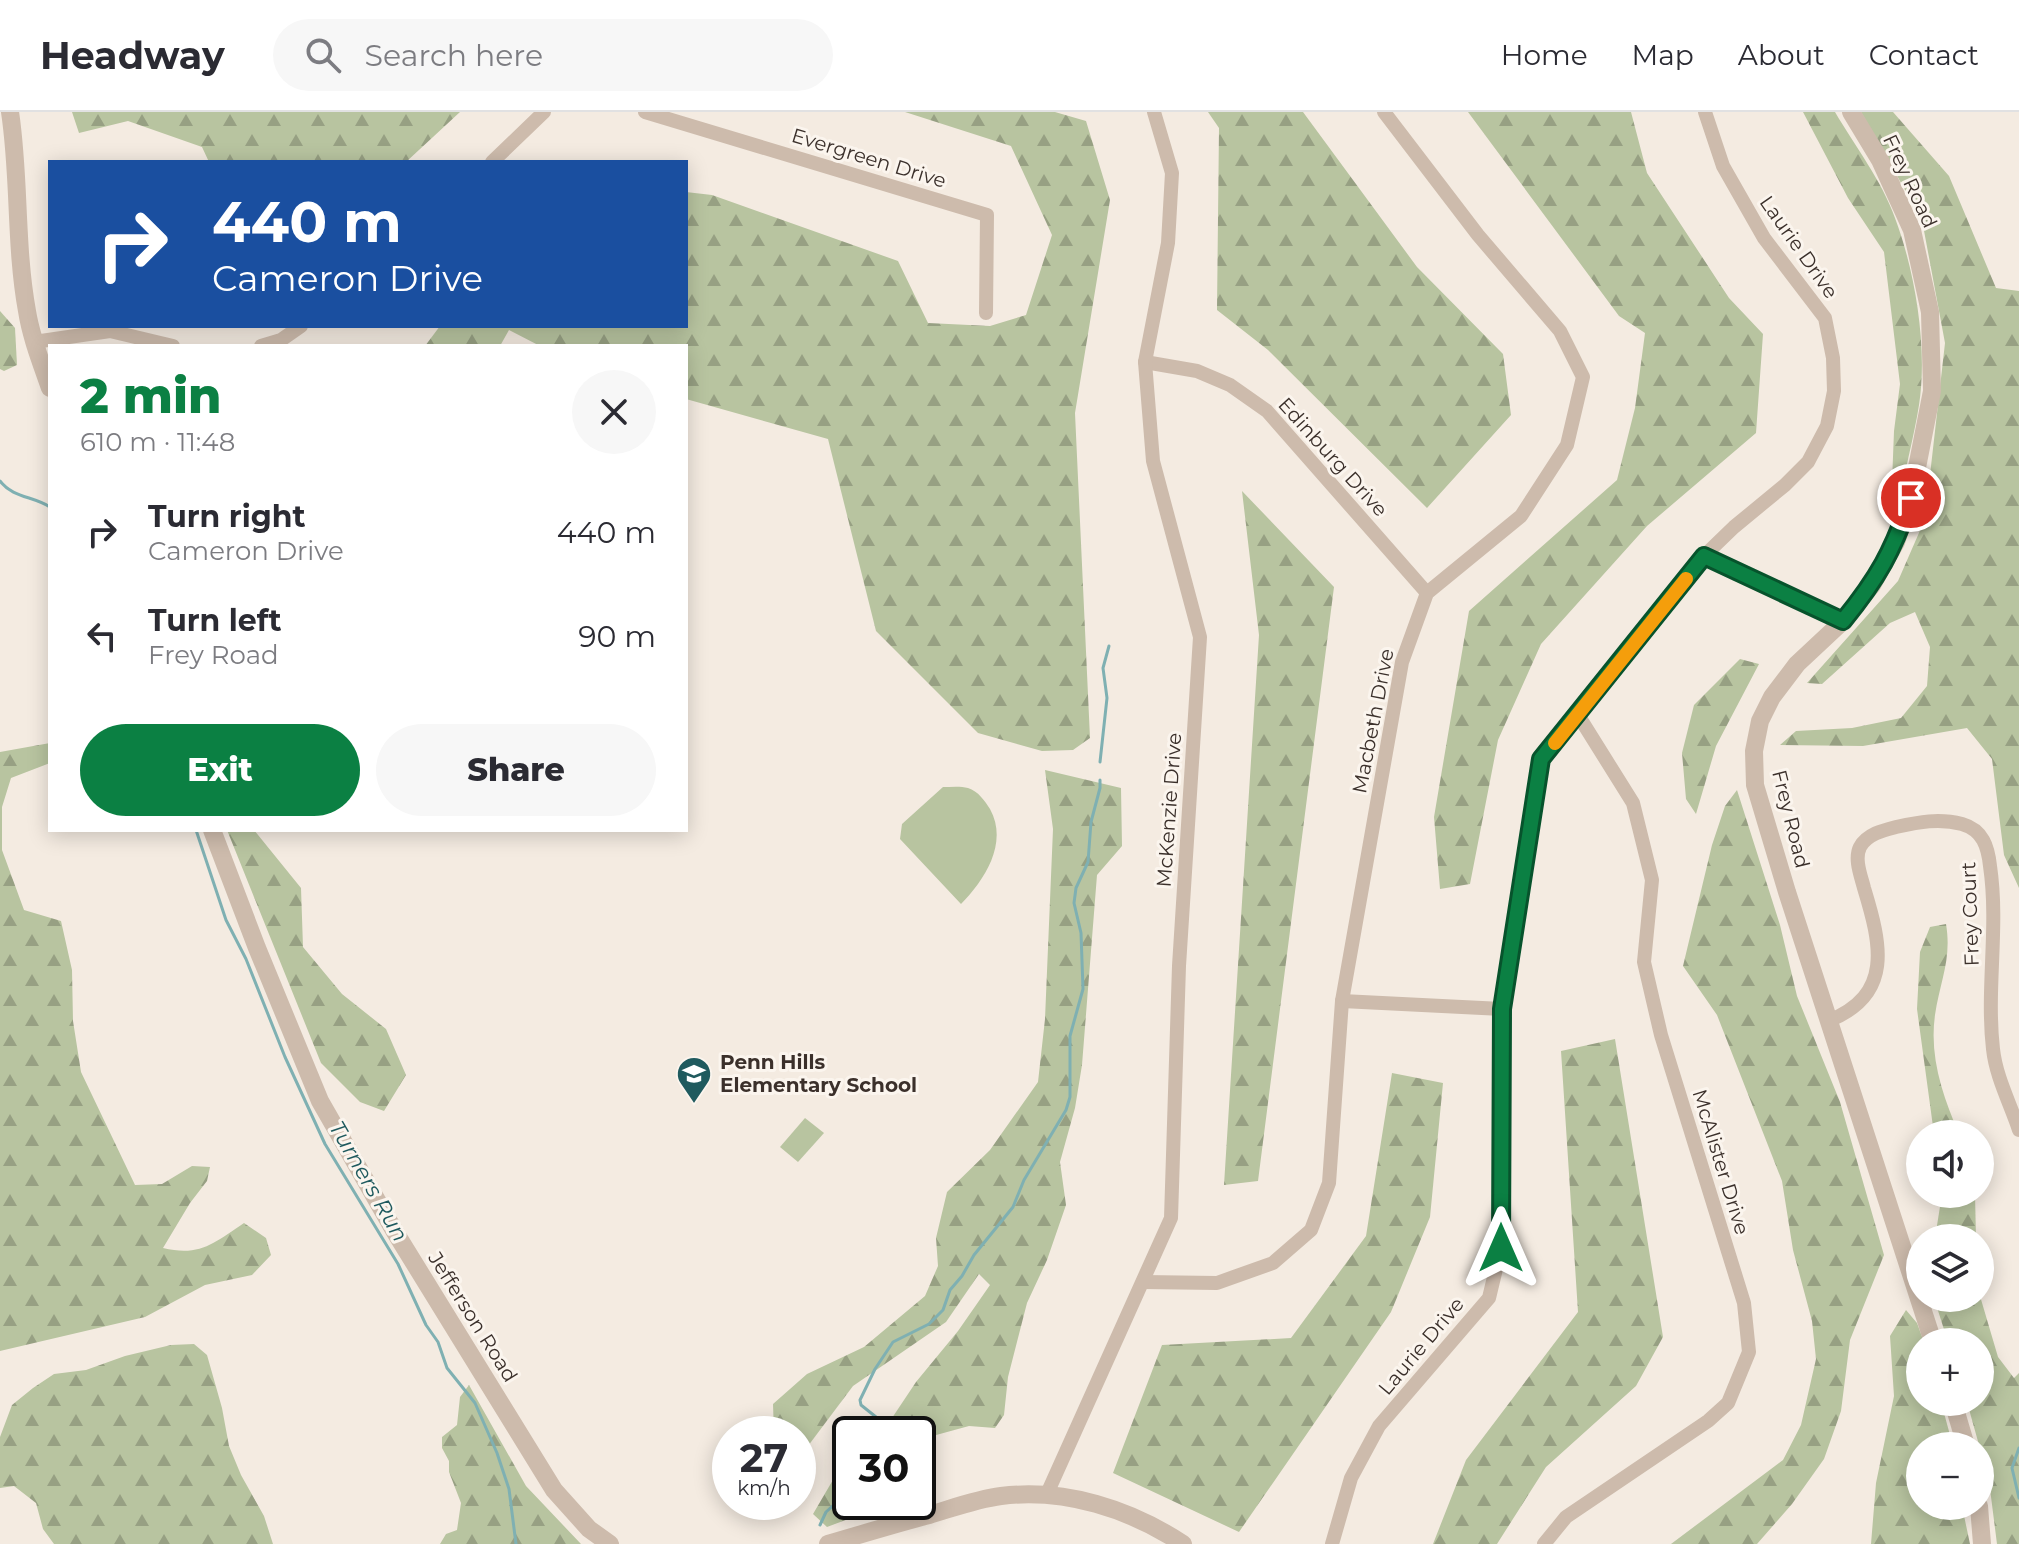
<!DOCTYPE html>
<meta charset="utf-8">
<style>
:root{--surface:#fff;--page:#f7f7f7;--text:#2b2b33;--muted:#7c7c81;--line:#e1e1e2;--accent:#0b8043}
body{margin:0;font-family:Montserrat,sans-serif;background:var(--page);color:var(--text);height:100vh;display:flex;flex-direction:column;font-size:30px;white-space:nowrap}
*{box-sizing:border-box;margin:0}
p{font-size:26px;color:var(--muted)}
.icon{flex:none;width:44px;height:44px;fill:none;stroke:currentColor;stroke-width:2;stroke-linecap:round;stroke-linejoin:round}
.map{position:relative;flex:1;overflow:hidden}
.sheet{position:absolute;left:48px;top:232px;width:640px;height:488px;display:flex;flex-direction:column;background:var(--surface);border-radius:0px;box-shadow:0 4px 20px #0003}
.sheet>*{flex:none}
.guide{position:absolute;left:48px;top:48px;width:640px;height:168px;border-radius:0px;box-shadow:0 4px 20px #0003;background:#1a4fa0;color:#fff;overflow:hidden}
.controls{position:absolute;left:1906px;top:1008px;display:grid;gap:16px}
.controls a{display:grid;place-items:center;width:88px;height:88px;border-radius:50%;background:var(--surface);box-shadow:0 4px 20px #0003;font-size:40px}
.speed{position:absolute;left:712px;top:1304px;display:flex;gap:16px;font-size:40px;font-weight:700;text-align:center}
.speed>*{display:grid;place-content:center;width:104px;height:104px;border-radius:50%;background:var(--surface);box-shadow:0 4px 20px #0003;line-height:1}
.speed small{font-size:20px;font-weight:400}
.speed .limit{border:4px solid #111;border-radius:12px;background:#fff;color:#111}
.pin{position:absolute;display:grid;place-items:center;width:68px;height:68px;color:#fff;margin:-34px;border:4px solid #fff;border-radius:50%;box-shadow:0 2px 8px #0007}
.me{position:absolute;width:88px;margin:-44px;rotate:0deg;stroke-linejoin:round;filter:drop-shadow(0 0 6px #0008)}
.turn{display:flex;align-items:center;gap:28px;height:168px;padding:0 32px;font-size:36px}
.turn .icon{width:104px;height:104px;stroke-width:2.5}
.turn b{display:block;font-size:56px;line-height:68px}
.round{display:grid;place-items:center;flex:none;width:84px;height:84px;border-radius:42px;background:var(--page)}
.headline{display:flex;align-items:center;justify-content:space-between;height:136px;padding:0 32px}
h1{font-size:48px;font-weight:800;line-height:60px;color:var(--accent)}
.primary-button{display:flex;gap:16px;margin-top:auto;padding:16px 32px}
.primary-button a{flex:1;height:92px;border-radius:48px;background:var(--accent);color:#fff;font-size:32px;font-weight:800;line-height:92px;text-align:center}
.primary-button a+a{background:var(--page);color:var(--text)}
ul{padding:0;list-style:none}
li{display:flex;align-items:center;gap:24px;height:104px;padding:0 32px}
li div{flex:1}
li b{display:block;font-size:30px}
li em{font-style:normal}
header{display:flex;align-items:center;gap:48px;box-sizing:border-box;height:112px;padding:0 40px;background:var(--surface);border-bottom:2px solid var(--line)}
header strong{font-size:38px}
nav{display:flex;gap:44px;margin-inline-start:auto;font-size:28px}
.search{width:560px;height:72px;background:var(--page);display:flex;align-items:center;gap:20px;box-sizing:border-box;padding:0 28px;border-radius:44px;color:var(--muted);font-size:30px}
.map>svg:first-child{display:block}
.forest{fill:url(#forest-firs)}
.park{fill:#b8c4a0}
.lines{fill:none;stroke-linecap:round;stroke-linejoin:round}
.stream{stroke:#7fb0b2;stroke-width:3}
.minor{stroke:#cdbbac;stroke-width:14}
.tertiary{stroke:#cdbbac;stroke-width:18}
.route-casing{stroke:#07532c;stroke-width:20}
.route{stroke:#0b8043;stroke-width:14}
.slow{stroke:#f59e0b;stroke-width:14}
.labels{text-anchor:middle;stroke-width:6;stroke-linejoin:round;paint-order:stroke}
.street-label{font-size:20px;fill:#3b302b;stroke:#fbf5ee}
.poi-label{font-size:20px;font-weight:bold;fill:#3b302b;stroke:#fbf5ee;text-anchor:start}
.water-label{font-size:22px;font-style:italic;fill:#1f5a5e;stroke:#fbf5ee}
</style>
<header>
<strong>Headway</strong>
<div class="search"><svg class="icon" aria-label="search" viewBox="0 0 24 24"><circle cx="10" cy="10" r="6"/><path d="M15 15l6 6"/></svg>Search here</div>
<nav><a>Home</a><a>Map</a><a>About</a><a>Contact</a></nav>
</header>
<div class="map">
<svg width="2019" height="1432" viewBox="0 0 2019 1432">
<defs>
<pattern id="forest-firs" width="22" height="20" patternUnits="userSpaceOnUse" patternTransform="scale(2)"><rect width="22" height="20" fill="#b8c4a0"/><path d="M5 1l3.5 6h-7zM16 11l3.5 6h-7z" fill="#97a083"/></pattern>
</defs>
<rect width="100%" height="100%" fill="#f4ebe1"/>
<!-- forest -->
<g class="forest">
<polygon points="72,0 460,0 406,50 209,50 202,35 128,9 79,21"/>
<polygon points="905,0 1055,0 1086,9 1110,88 1075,301 1090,626 1073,638 1042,639 978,621 876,519 828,327 686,287 686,234 540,234 509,218 500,234 425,234 440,214 686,214 686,80 712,83 898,149 928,211 990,214 1026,203 1052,123 1011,34"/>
<polygon points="1208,0 1303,0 1417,155 1503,242 1511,303 1427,396 1268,238 1217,198 1219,16"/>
<polygon points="1468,0 1631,0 1647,61 1729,186 1763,222 1756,321 1647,414 1541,532 1498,628 1470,772 1440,777 1434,705 1469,499 1617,368 1635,296 1645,221 1619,204"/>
<path d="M1803 0H1835C1855 34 1882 69 1895 106 1915 159 1928 236 1919 293 1914 325 1905 356 1900 388L1891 396 1894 319 1900 272 1884 140 1848 86Z"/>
<polygon points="1861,0 1893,0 1949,64 1996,176 2019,179 2019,776 2004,743 1992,647 1967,616 1863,634 1780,633 1796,619 1852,616 1901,606 1927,574 1930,535 1915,500 1890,511 1822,572 1807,571 1898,469 1925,407 1945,231 1922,108"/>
<polygon points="0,199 15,216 17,253 4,259 0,257"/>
<polygon points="1242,379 1334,475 1258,1069 1224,1073 1259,523"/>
<polygon points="1740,547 1759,552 1716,634 1696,702 1686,687 1682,641 1694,593"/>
<path d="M50 631V651L11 666 2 695V738L24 798 61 809 72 858 73 909 81 960 135 1073 162 1072 192 1054 210 1055 207 1069 190 1091 163 1136C200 1145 214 1131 244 1111L266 1126 271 1143 252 1163 205 1173 145 1205 0 1239V640Z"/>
<polygon points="1045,658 1121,676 1122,734 1097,763 1082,953 1075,996 1060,1050 1066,1093 1047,1148 1027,1191 1008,1265 1004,1303 995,1316 969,1314 918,1328 918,1322 873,1322 892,1306 916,1270 958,1219 990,1173 979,1162 946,1210 853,1274 808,1334 798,1340 798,1322 774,1322 773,1292 807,1262 864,1235 925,1184 938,1154 936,1126 947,1080 990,1038 1038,970 1045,907 1053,717"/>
<polygon points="1737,678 1780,813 1797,884 1840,990 1884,1143 1850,1228 1841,1299 1824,1347 1792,1392 1757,1432 1671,1432 1783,1348 1801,1313 1816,1247 1812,1209 1793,1138 1782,1069 1717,903 1683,854 1712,733 1725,694"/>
<polygon points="227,718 254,718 301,776 303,835 342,882 386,917 406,963 384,999 360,990 321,951"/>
<path d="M1946 812C1952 847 1940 869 1935 903 1929 945 1943 984 1959 1022H1934L1917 897 1920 840 1930 815Z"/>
<polygon points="1615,927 1663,1225 1636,1274 1546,1355 1497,1432 1433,1432 1466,1348 1578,1200 1561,939"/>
<polygon points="1392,961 1443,971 1430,1105 1391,1200 1239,1420 1113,1361 1162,1233 1291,1226 1366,1124"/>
<polygon points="1942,1082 1975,1082 1976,1126 1935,1126"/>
<polygon points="1980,1184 1998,1245 2014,1266 2019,1261 2019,1432 1997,1432 1989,1369 1967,1290 1980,1290 1980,1230 1948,1230 1934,1186"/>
<polygon points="1906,1198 1917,1211 1924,1230 1920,1230 1920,1290 1941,1290 1953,1334 1920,1334 1920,1394 1962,1394 1970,1432 1871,1432 1876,1371 1894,1284 1890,1224"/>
<polygon points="194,1232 207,1243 222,1296 229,1334 241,1363 264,1404 273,1432 54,1432 43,1417 36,1391 14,1374 0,1376 0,1325 12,1293 33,1276 54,1262 86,1258 125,1244 171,1233"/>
<polygon points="469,1273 526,1374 581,1432 440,1432 446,1422 457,1418 461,1391 449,1360 449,1349 442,1336 442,1325 457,1313 460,1285"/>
<polygon points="850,1345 850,1390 860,1390 851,1406 827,1415 813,1402 837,1361"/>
</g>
<!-- park -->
<g class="park">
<path d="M943 675C951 675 961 674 968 676 978 679 985 689 990 697 1009 731 984 769 961 792L900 727 902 712Z"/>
<polygon points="805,1006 824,1021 798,1050 780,1035"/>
</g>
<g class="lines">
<!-- stream -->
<g class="stream">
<path d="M0 369C13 386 33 384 50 395"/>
<polyline points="1100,650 1107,586 1103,556 1109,534"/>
<polyline points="196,718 226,808 246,847 285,945 325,1032 398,1152 426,1213 438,1230 447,1256 475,1291 497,1341 509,1377 516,1432"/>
<polyline points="876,1322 882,1314 881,1309 861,1293 860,1288 875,1257 893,1230 929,1212 943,1198 950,1178 962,1164 974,1143 1013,1095 1024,1068 1066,998 1070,985 1070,924 1083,877 1081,821 1074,791 1076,776 1088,750 1091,710 1100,676 1100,668"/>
<polyline points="2019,1336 2012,1356 2019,1386"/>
<polyline points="820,1413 826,1400 850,1378"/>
</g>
<!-- minor -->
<g class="minor">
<polyline points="645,0 987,103 986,201"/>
<polyline points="492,50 544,0"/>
<polyline points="34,230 110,219 173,234"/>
<polyline points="261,234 281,228 301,214"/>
<polyline points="1145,250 1197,259 1230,273 1267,299 1427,481"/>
<polyline points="1704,444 1843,509"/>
<polyline points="1342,889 1502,897"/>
<path d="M1828 909C1894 883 1881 832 1864 776 1861 764 1854 747 1860 735 1867 722 1884 718 1896 715 1919 710 1939 706 1962 712 1983 718 1988 735 1990 754 1999 815 1986 876 1993 937 1996 965 2010 991 2019 1018"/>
<polyline points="1143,1170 1217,1171 1273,1151 1311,1118 1329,1071 1342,889 1402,550 1427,481 1521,404 1567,333 1583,265 1560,219 1478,123 1384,0"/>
<polyline points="1046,1384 1171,1106 1179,854 1200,525 1153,349 1145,250 1168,131 1172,61 1154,0"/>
<polyline points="1332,1432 1351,1366 1379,1314 1489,1186 1501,1136 1502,897 1541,647 1704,444 1734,415 1785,373 1808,350 1827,314 1834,279 1833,246 1825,206 1764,126 1723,54 1705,0"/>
<polyline points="1544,1432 1566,1405 1708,1309 1728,1291 1749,1240 1744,1191 1661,923 1644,850 1652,768 1633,691 1578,603"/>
</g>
<!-- tertiary -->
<g class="tertiary">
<path d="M10 0C20 66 15 133 27 199 31 225 41 250 50 276"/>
<polyline points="1851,0 1880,48 1912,118 1930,200 1932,279 1911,386 1896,430 1872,473 1843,509 1797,552 1772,585 1760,609 1754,639 1755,673 1787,780 1933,1230"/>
<polyline points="212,718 257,836 320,989 395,1120 554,1378 589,1417 610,1432"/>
<polyline points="1953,1290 1966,1334"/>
<polyline points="1979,1394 1982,1432"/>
<path d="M828 1432C862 1422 895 1412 929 1403 953 1396 977 1387 1001 1384 1065 1376 1130 1397 1183 1432"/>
</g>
</g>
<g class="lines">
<defs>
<path id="route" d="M1501 1136 1502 897 1541 647 1704 444 1843 509C1878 466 1893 439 1911 386"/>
</defs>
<!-- route casing -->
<use href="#route" class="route-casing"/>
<!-- route -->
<use href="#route" class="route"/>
<!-- slow -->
<polyline class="slow" points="1555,631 1686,467"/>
</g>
<!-- icons -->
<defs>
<symbol id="school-pin" viewBox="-11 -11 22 30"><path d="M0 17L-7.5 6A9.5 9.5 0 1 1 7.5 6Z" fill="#1f5a5e" stroke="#fbf5ee"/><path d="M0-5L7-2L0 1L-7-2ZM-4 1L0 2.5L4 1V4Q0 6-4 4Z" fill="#fff"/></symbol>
</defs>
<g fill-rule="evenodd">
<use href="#school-pin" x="674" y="942" width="40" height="54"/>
</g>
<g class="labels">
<!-- street labels -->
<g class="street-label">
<text transform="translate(869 46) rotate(17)" y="7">Evergreen Drive</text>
<text transform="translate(1910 69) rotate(65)" y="7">Frey Road</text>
<text transform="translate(1799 135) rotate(55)" y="7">Laurie Drive</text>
<text transform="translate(1333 345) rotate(48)" y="7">Edinburg Drive</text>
<text transform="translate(1373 609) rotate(-79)" y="7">Macbeth Drive</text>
<text transform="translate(1169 698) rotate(-86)" y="7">McKenzie Drive</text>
<text transform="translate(1791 707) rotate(76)" y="7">Frey Road</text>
<text transform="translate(1970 802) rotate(-92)" y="7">Frey Court</text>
<text transform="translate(1721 1050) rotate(73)" y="7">McAlister Drive</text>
<text transform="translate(473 1205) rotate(58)" y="7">Jefferson Road</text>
<text transform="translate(1421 1234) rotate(-50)" y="7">Laurie Drive</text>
</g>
<!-- poi labels -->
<g class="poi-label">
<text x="720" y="957">Penn Hills<tspan x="720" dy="23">Elementary School</tspan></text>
</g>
<!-- water labels -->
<g class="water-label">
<text transform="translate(369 1069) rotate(60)" y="8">Turners Run</text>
</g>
</g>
</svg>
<div class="controls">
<a><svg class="icon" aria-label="sound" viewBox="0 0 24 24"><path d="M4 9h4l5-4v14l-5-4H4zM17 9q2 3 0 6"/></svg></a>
<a><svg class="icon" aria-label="layers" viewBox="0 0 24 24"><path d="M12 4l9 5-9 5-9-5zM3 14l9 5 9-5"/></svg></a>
<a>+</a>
<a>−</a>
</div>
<div class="speed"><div>27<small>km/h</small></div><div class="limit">30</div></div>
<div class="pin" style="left:1911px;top:386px;background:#d93025"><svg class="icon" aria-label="arrive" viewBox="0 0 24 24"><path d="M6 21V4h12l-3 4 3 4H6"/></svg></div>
<svg class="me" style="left:1501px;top:1136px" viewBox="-20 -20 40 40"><path d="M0-17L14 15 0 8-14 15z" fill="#0b8043" stroke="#fff" stroke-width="4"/></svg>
<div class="guide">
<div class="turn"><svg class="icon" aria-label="right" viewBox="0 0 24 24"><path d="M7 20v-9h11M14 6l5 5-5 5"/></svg><div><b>440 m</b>Cameron Drive</div></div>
</div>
<section class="sheet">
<div class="headline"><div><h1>2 min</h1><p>610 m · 11:48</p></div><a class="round"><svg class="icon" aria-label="close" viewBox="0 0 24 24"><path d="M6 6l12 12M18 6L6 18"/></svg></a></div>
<ul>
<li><svg class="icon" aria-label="right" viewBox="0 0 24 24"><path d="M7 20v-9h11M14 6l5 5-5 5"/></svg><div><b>Turn right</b><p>Cameron Drive</p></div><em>440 m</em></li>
<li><svg class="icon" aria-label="left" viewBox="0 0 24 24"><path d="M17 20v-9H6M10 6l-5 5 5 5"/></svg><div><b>Turn left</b><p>Frey Road</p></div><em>90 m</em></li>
</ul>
<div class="primary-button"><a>Exit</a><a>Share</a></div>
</section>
</div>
